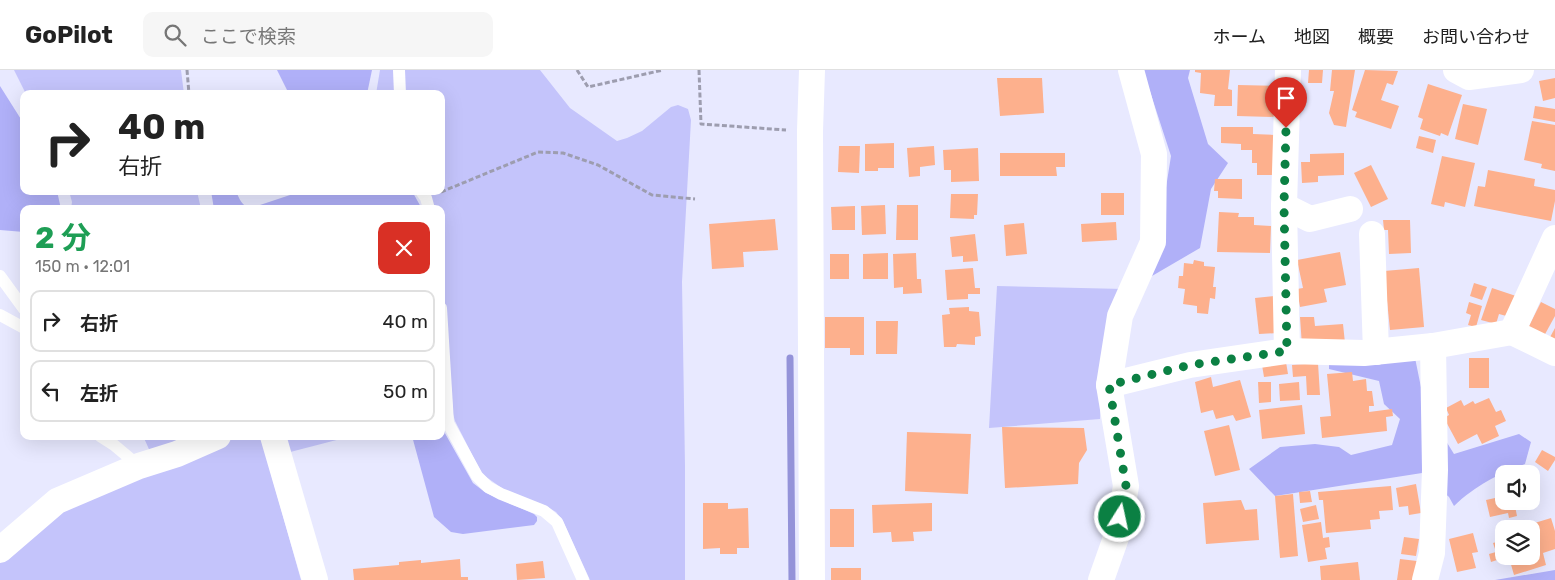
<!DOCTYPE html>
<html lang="ja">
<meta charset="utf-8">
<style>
:root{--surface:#fff;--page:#f6f6f6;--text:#222;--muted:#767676;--line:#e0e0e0}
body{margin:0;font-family:Rubik,"Noto Sans JP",sans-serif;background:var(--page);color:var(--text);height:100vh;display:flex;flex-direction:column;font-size:19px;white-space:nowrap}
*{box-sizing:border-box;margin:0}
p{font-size:16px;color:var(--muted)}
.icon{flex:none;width:28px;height:28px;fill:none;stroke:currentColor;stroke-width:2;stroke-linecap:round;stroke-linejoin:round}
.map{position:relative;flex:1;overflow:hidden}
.panel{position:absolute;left:20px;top:135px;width:425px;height:235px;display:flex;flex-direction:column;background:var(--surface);border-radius:10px;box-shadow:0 5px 20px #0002}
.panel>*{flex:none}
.banner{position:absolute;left:20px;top:20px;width:425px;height:105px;border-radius:10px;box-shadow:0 5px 20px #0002;background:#fff;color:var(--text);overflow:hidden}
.fabs{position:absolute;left:1495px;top:395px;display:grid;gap:10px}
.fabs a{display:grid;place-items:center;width:45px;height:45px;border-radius:10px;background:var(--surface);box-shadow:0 5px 20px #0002;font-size:25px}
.pin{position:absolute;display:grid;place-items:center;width:42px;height:42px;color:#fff;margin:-51px -21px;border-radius:50% 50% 50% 0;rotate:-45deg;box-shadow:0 0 5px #0007}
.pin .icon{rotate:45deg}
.me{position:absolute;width:55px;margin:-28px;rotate:10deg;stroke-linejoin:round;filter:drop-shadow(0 0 4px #0008)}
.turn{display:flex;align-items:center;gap:18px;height:105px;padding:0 15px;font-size:22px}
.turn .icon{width:65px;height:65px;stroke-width:2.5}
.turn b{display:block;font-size:35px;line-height:42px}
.round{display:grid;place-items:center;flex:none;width:52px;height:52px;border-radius:10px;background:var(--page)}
.overview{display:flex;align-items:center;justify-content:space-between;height:85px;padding:0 15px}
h1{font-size:30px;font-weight:700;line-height:38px;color:#1e9e55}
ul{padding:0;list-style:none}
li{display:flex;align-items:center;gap:15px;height:62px;margin:0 10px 8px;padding:0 5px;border:2px solid var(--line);border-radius:10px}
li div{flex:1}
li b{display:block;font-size:19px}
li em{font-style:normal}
header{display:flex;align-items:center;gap:30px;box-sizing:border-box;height:70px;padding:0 25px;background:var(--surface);border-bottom:1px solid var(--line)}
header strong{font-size:24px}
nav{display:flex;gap:28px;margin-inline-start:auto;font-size:18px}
.search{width:350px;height:45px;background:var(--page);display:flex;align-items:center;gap:12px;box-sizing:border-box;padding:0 18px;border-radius:10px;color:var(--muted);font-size:19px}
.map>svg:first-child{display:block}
.green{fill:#c4c4fb}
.forest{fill:#b0b0f8}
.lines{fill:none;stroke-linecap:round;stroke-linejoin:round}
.stream{stroke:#9493d9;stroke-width:7}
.building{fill:#fdb08d}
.path{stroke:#9d9daf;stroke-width:3;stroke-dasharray:5 2.5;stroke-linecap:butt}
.lane{stroke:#fff;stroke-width:12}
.street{stroke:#fff;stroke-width:26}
.route{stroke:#0b8043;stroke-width:9;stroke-dasharray:0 16.2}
</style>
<header>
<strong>GoPilot</strong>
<div class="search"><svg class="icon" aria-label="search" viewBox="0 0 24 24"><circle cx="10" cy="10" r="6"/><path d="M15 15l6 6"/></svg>ここで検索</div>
<nav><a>ホーム</a><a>地図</a><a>概要</a><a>お問い合わせ</a></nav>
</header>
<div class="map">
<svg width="1555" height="510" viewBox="0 0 1555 510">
<rect width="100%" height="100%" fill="#e8e9ff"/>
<!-- green -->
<g class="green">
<polygon points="14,0 181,0 184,24 26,24"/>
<path d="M380 0H540L570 38 617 71 627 68 642 61 671 37 678 35 688 39 691 50 682 212 685 396V510H590L563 451 556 442 546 436 506 421 482 404 455 351 453 344C449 276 441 207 441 139H435L426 121H441V24H376Z"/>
<polygon points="69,121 197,121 201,139 71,139 72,132"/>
<polygon points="997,216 1124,219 1101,285 1100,349 989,358"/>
<polygon points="143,366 352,366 271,387 268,393 301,510 0,510 0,491 44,448 153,388"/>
</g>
<!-- forest -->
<g class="forest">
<polygon points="277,0 372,0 367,24 289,24"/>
<polygon points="1143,0 1190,0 1188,8 1208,74 1228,93 1211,119 1200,178 1152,206 1171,86"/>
<polygon points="0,16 24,54 24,121 57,121 61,139 24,139 24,162 0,160"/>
<path d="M211 121H236C239 128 242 137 251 138L302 121H412L422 139H214Z"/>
<path d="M1413 278 1425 337 1454 384 1519 364 1531 372 1525 394C1497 405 1476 415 1454 436L1449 427 1422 403 1275 426 1249 399 1280 377 1315 374 1339 377 1351 385 1392 375 1400 349 1384 334 1379 311 1329 299V288Z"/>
<polygon points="441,343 442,358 473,413 486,423 534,444 537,447 537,451 534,455 463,464 451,462 434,447 412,366 441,366"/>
<polygon points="1555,500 1555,510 1495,510"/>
</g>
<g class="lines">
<!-- stream -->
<polyline class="stream" points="790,288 792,510"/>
</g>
<!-- building -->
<g class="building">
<polygon points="1195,0 1230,0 1228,19 1232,20 1232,36 1214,36 1215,25 1200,23 1201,3 1195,2"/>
<polygon points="1309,0 1323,0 1322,13 1308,13"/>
<polygon points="1332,0 1355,0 1346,57 1334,55 1329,43 1334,21 1330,21"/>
<polygon points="1365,0 1398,1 1393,15 1387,13 1381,30 1399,36 1391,59 1355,47 1357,42 1352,40"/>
<polygon points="997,8 1042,8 1044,43 1000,46"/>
<polygon points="1555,8 1555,28 1543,31 1539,11"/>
<polygon points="1428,14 1462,25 1448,66 1441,63 1440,66 1420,59 1423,49 1418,47"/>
<polygon points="1238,15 1278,16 1277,47 1237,46"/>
<polygon points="1463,34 1487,39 1478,75 1455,69"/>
<polygon points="1535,36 1555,39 1555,52 1533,48"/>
<polygon points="1532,51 1555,55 1555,101 1541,98 1542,94 1524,90"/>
<polygon points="1221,57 1253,57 1253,64 1275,65 1275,105 1257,105 1257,93 1252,93 1252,80 1241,80 1241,74 1221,73"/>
<polygon points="1419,66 1436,70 1433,83 1416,78"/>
<polygon points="894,73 894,98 878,98 878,101 865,101 865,74"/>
<polygon points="839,76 860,76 859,103 838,102"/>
<polygon points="934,76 935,95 920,97 920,106 909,107 907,78"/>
<polygon points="978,78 979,111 951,112 951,100 944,100 943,80"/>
<polygon points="1000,83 1065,83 1065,97 1056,97 1057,106 1000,106"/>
<polygon points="1344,83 1344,105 1318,106 1318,112 1302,113 1301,92 1310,92 1310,84"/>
<polygon points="1442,86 1475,93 1465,137 1445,132 1444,137 1431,134"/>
<polygon points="1371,95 1388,129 1371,137 1354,103"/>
<polygon points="1488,100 1535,109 1534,116 1555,120 1555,131 1551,151 1474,136 1478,116 1485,117"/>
<polygon points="1215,109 1242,109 1242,129 1218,128 1218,121 1214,121"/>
<rect x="1101" y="123" width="23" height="22"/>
<polygon points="951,124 978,124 977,145 974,145 974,149 950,148"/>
<polygon points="885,135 886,164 862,165 861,136"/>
<polygon points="897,135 918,135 918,170 896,170"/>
<polygon points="855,136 855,160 832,160 831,137"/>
<polygon points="1219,142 1239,143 1238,147 1254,147 1254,155 1271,156 1270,183 1217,182"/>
<polygon points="775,149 778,180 743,182 744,197 712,199 709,154"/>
<polygon points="1383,150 1410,150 1411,183 1389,184 1388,160 1384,160"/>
<polygon points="1116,152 1117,170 1082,172 1081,154"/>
<polygon points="1024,153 1027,184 1006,186 1004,155"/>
<polygon points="975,164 978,191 963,192 963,186 952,187 950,167"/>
<polygon points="1340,182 1346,215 1324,219 1327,232 1300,237 1297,219 1303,218 1297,190"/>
<polygon points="888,183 888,209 863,209 863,184"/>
<polygon points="916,183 917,209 921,209 922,223 903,224 903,217 894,218 893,184"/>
<rect x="830" y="184" width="19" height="25"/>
<polygon points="1194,190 1204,192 1204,196 1215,197 1213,217 1216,217 1215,229 1210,228 1208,244 1197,243 1197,236 1183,234 1185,219 1178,218 1179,206 1183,206 1184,193 1193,194"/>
<polygon points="973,198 975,218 980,218 980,224 968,224 968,229 947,230 945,200"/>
<polygon points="1419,198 1424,257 1390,260 1384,201"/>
<polygon points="1474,213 1487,217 1482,230 1470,226"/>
<polygon points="1492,218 1516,226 1510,247 1499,244 1496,254 1481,250"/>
<polygon points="1274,226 1278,263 1259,264 1255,228"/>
<polygon points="1469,232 1482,236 1476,257 1468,255 1471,245 1466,243"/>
<polygon points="1541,232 1555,239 1555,246 1544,266 1528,258"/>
<polygon points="969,237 969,241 979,242 981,266 975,267 975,275 957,274 956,277 944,277 942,245 950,244 949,238"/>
<polygon points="825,247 864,247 864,285 850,285 850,278 825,278"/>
<polygon points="1300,247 1314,247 1315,256 1343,254 1345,273 1302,276"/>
<polygon points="876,251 898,251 897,284 876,284"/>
<polygon points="1555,258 1555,272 1549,269"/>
<rect x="1469" y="288" width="20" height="30"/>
<polygon points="1286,292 1288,304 1264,307 1262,295"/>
<polygon points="1318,293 1320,325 1307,325 1306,306 1293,307 1292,295"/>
<polygon points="1352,302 1353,311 1366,309 1367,321 1372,321 1374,336 1369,336 1369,342 1392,339 1393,346 1386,347 1387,361 1322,368 1320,347 1331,346 1327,304"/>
<polygon points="1211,307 1213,317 1240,310 1251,347 1236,351 1233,345 1216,349 1213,340 1201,343 1195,312"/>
<polygon points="1258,312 1271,312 1271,332 1259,333"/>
<polygon points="1299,312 1300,330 1280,331 1279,314"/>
<polygon points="1489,328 1496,342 1501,340 1506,351 1495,356 1499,366 1482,374 1477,364 1458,374 1444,348 1449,345 1446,338 1461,330 1464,336 1473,331 1475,334"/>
<polygon points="1302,335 1305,364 1262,369 1259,340"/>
<polygon points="1229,355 1240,400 1215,406 1204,361"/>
<polygon points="1002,357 1084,358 1087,380 1079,393 1078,414 1005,418"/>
<polygon points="907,362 971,364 968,424 905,421"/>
<polygon points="1542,380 1555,387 1555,390 1548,401 1535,392"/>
<polygon points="1416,414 1421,443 1409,445 1408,436 1399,437 1396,418"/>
<polygon points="1391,416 1393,440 1379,441 1380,449 1370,450 1371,459 1326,463 1323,430 1319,430 1318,422"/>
<polygon points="1310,421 1312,432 1300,433 1299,422"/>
<polygon points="1293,424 1298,486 1280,488 1275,426"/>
<polygon points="1504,426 1504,431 1514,431 1517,446 1509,448 1508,443 1490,447 1486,430"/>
<polygon points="1241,430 1245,440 1257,439 1259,470 1206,474 1203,433"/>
<polygon points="703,433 728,433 728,439 748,438 749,478 737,478 737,484 720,484 720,478 703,479"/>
<polygon points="932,433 932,461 913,462 914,471 892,472 891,462 873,463 872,435"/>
<polygon points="1316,435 1319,449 1303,452 1300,439"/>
<rect x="830" y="439" width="24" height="38"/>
<polygon points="1551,448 1555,461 1555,479 1543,483 1546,495 1514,505 1510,491 1502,493 1500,489 1491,492 1489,484 1496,482 1493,473 1504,470 1504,486 1531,486 1531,459 1518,458"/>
<polygon points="1321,452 1323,468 1329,467 1330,477 1325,478 1327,489 1308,492 1302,455"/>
<polygon points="1473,463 1478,482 1472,483 1476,498 1457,502 1449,469"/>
<polygon points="1404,467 1419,469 1416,486 1401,484"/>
<polygon points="460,489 461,507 468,507 468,510 354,510 353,499 399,495 399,492 421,490 421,493"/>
<polygon points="1400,489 1417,491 1414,510 1397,510"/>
<polygon points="543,491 545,508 517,510 516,494"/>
<polygon points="1358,492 1360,510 1321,510 1320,496"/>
<rect x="831" y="498" width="30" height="12"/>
</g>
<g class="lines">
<!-- path -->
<g class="path">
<polyline points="187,0 189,24"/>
<polyline points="577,0 588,17 663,0"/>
<polyline points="699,0 701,54 786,60"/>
<polyline points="441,122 538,82 563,83 598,95 652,125 695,129"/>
</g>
<!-- lane -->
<g class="lane">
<polyline points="399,0 400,24"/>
<polyline points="421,121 426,128 429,139"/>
<polyline points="0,206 24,239"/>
<polyline points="441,238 448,353 477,406 488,417 501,424 544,441 557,452 583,510"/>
<polyline points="0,245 24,258"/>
<polyline points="100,366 114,375 139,396"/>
</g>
<!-- street -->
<g class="street">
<polyline points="812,0 810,61 812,510"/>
<polyline points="1456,0 1469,7 1521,0"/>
<polyline points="1284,136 1310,149 1350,139"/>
<polyline points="1372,164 1376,282"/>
<polyline points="1555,168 1512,262 1555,283"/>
<polyline points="1287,281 1284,136 1288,0"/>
<polyline points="1109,315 1190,295 1287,281 1364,283 1433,276 1512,262"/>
<polyline points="273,366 315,510"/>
<polyline points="0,480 57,431 139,396 177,384 218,366"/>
<polyline points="1101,510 1118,462 1126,416 1109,315 1120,246 1153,172 1154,84 1131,0"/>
<polyline points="1425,510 1432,483 1435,400 1433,276"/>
</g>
</g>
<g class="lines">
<!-- route -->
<polyline class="route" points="1120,447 1126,416 1109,315 1190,295 1287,281 1284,136 1286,58"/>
</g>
</svg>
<div class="fabs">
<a><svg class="icon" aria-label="sound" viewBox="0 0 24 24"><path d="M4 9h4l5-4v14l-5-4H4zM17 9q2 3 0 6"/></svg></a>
<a><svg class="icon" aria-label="layers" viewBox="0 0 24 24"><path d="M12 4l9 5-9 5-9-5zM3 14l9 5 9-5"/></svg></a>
</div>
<div class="pin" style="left:1286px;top:58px;background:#d93025"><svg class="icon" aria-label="arrive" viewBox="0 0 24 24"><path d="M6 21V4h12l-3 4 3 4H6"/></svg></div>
<svg class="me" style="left:1120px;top:447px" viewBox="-20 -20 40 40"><circle r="17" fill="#0b8043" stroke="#fff" stroke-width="3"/><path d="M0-11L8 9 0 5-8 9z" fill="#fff"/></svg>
<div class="banner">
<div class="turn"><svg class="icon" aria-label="right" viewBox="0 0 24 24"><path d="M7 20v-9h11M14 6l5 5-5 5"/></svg><div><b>40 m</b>右折</div></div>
</div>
<section class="panel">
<div class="overview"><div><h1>2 分</h1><p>150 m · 12:01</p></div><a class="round" style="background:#d93025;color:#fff"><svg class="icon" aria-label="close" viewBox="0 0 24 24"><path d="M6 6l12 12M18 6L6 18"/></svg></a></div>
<ul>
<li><svg class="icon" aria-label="right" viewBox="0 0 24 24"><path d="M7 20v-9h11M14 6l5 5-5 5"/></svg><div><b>右折</b></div><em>40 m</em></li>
<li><svg class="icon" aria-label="left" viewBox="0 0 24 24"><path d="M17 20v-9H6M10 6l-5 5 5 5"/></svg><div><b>左折</b></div><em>50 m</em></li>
</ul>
</section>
</div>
